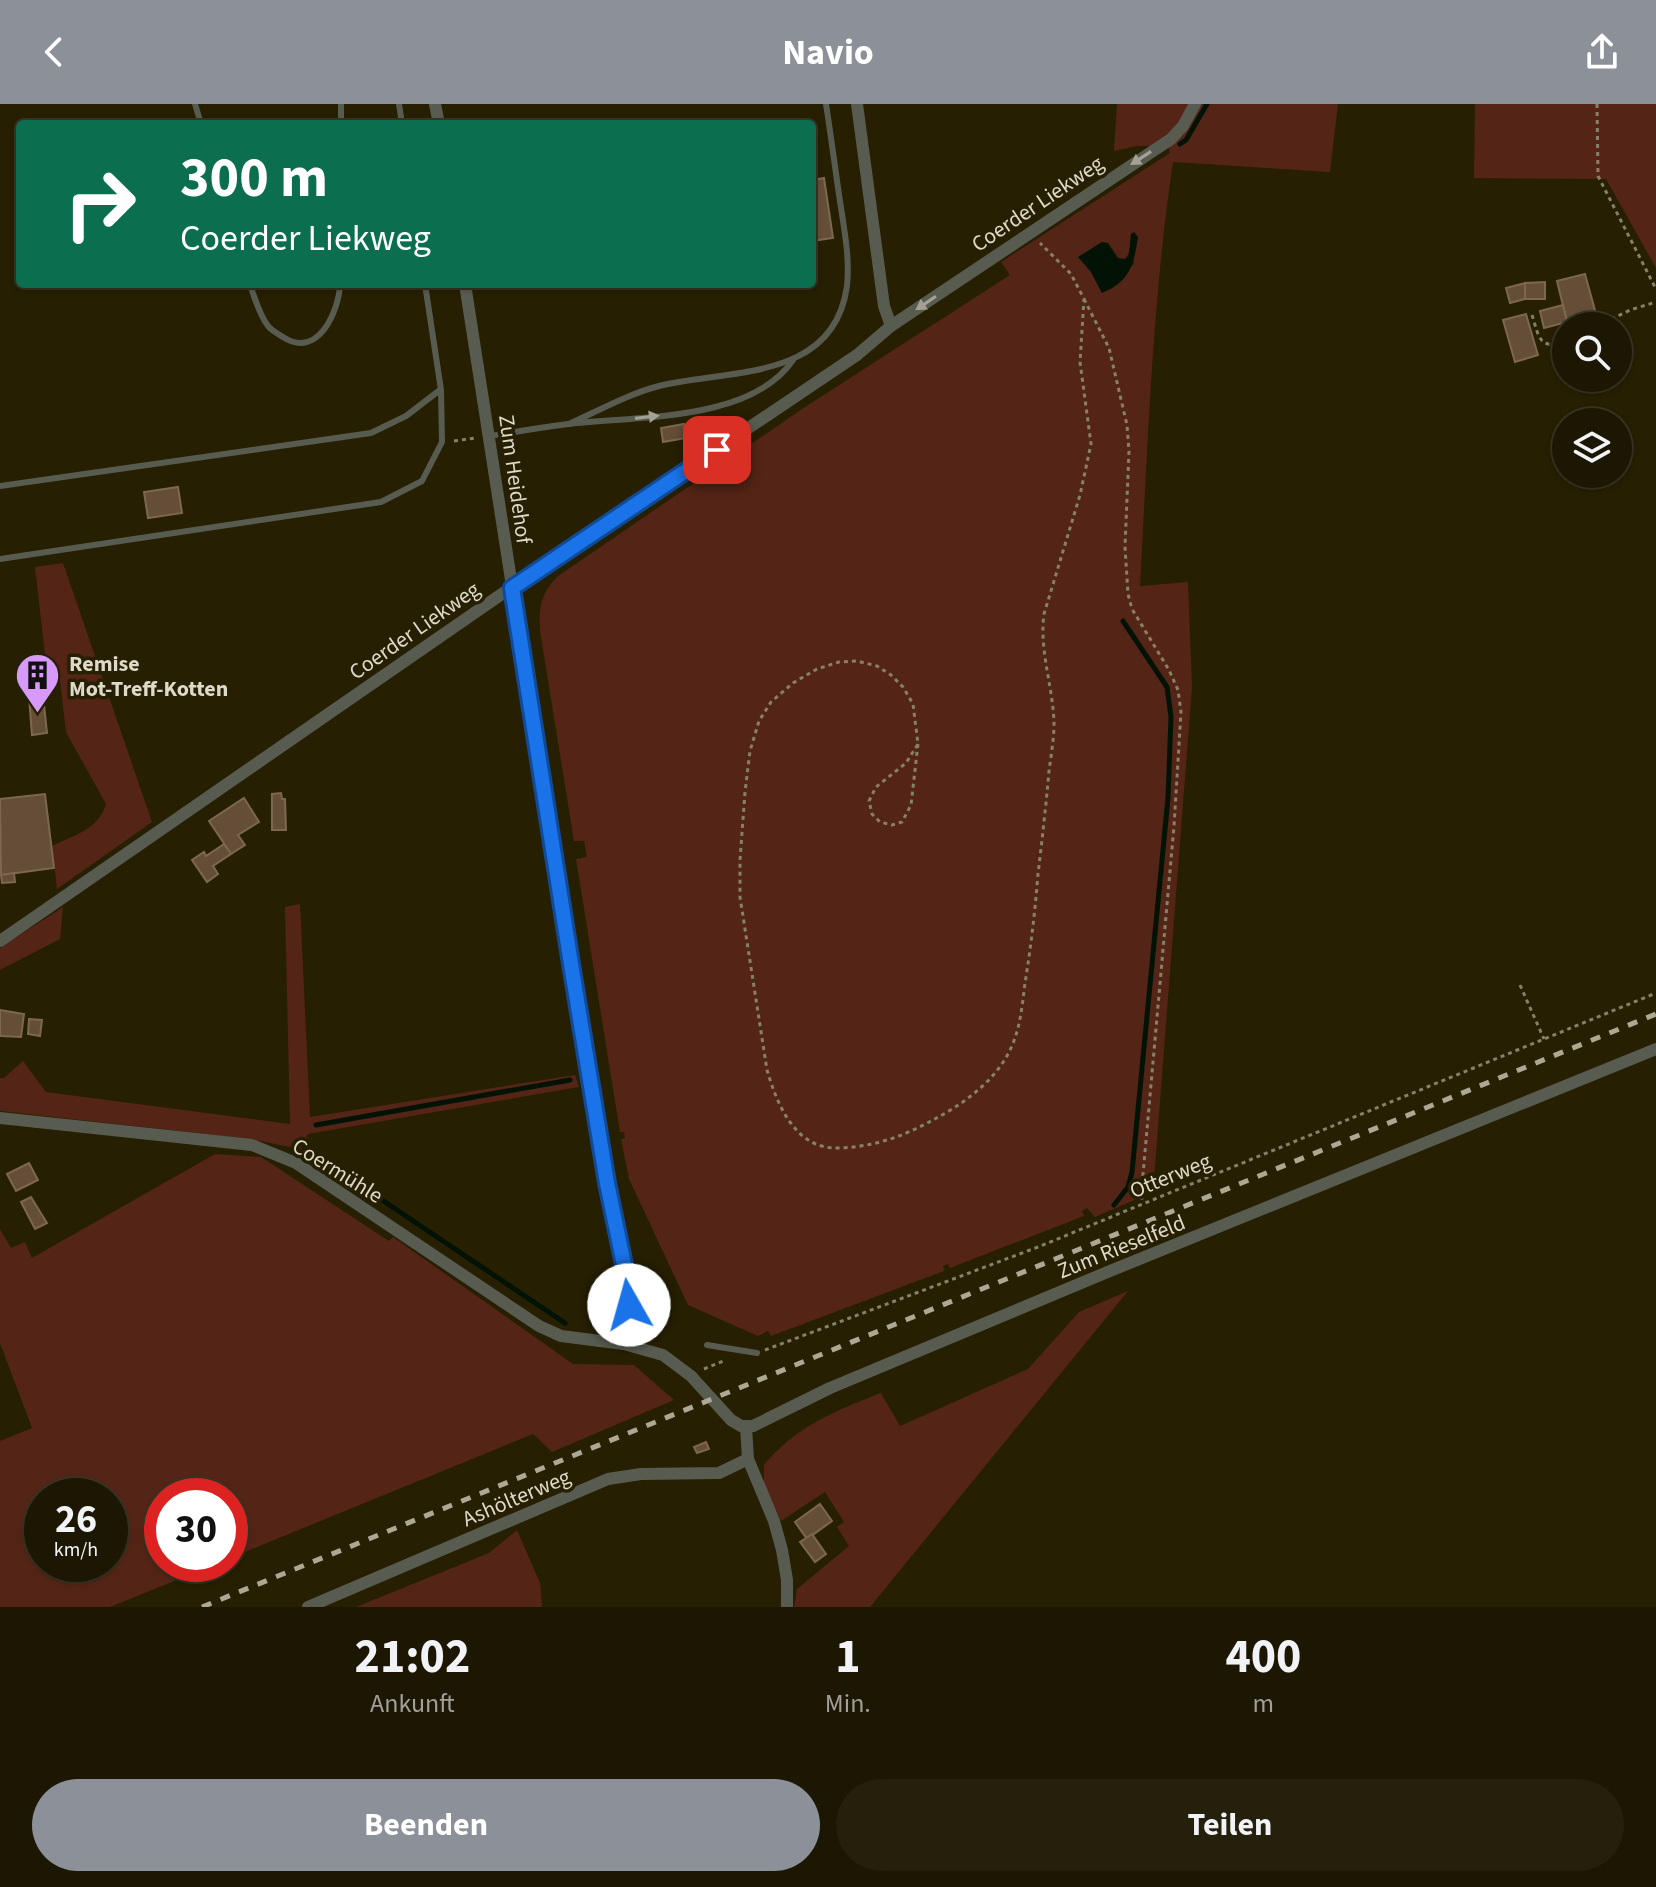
<!DOCTYPE html>
<html lang="de">
<meta charset="utf-8">
<style>
:root{--surface:#1c1702;--page:#25200c;--text:#f1f3f6;--muted:#a09f99;--line:#3a3624;--accent:#8c9099}
body{margin:0;font-family:"Source Sans 3",sans-serif;background:var(--page);color:var(--text);height:100vh;display:flex;flex-direction:column;font-size:30px;white-space:nowrap}
*{box-sizing:border-box;margin:0}
p{font-size:26px;color:var(--muted)}
.icon{flex:none;width:44px;height:44px;fill:none;stroke:currentColor;stroke-width:2;stroke-linecap:round;stroke-linejoin:round}
.map{position:relative;height:1503px;overflow:hidden}
.sheet{display:flex;flex-direction:column;background:var(--surface);flex:1}
.sheet>*{flex:none}
.top-card{position:absolute;left:16px;top:16px;width:800px;height:168px;border-radius:8px;box-shadow:0 2px 6px #0004,0 0 0 2px var(--line);background:#0b6e4f;color:#fff;overflow:hidden}
.fabs{position:absolute;left:1552px;top:208px;display:grid;gap:16px}
.fabs a{display:grid;place-items:center;width:80px;height:80px;border-radius:50%;background:var(--surface);box-shadow:0 2px 6px #0004,0 0 0 2px var(--line);font-size:40px}
.speed{position:absolute;left:24px;top:1374px;display:flex;gap:16px;font-size:40px;font-weight:700;text-align:center}
.speed>*{display:grid;place-content:center;width:104px;height:104px;border-radius:50%;background:var(--surface);box-shadow:0 2px 6px #0004,0 0 0 2px var(--line);line-height:1}
.speed small{font-size:20px;font-weight:400}
.speed .limit{border:12px solid #d22;background:#fff;color:#111}
.pin{position:absolute;display:grid;place-items:center;width:68px;height:68px;color:#fff;margin:-34px;border-radius:16px;box-shadow:0 4px 12px #0006}
.me{position:absolute;width:88px;margin:-44px;rotate:353deg;stroke-linejoin:round;filter:drop-shadow(0 0 6px #0008)}
.turn{display:flex;align-items:center;gap:28px;height:168px;padding:0 32px;font-size:36px}
.turn .icon{width:104px;height:104px;stroke-width:2.5}
.turn b{display:block;font-size:56px;line-height:68px}
.eta{display:flex;justify-content:space-evenly;align-items:center;height:136px;text-align:center}
.eta b{font-size:48px;font-weight:700;line-height:56px}
.primary-button{display:flex;gap:16px;margin-top:auto;padding:16px 32px}
.primary-button a{flex:1;height:92px;border-radius:48px;background:var(--accent);color:#fff;font-size:32px;font-weight:700;line-height:92px;text-align:center}
.primary-button a+a{background:var(--page);color:var(--text)}
header{display:flex;justify-content:space-between;align-items:center;height:104px;padding:0 32px;background:var(--accent);color:#fff;font-size:36px;font-weight:700}
.map>svg:first-child{display:block}
.green{fill:#542516;fill-rule:evenodd}
.water{fill:#021306}
.lines{fill:none;stroke-linecap:round;stroke-linejoin:round}
.stream{stroke:#021306;stroke-width:5}
.building{fill:#644e37;stroke:#7e6750;stroke-width:2}
.path{stroke:#86816a;stroke-width:3;stroke-dasharray:4 4;stroke-linecap:butt}
.service{stroke:#585c50;stroke-width:6}
.minor{stroke:#585c50;stroke-width:12}
.rail{stroke:#ada894;stroke-width:5;stroke-dasharray:10 10;stroke-linecap:butt}
.oneway{fill:#a2a193}
.route-casing{stroke:#114b97;stroke-width:20}
.route{stroke:#1a73e8;stroke-width:14}
.labels{text-anchor:middle;stroke-width:7;stroke-linejoin:round;paint-order:stroke}
.street-label{font-size:22px;fill:#dedac9;stroke:#261f02}
.poi-label{font-size:22px;font-weight:bold;fill:#dedac9;stroke:#261f02;text-anchor:start}
</style>
<header><svg class="icon" aria-label="back" viewBox="0 0 24 24"><path d="M15 5l-7 7 7 7"/></svg>Navio<svg class="icon" aria-label="share" viewBox="0 0 24 24"><path d="M12 15V3M7 8l5-5 5 5M5 13v7h14v-7"/></svg></header>
<div class="map">
<svg width="1656" height="1503" viewBox="0 0 1656 1503">
<rect width="100%" height="100%" fill="#261f02"/>
<!-- green -->
<g class="green">
<path d="M1117 0H1338L1330 68 1173 58C1152 198 1148 341 1140 482L1188 478 1192 583 1153 1088 1095 1113 1087 1104 1082 1107 1084 1112 950 1164 948 1160 943 1162 944 1167 771 1232 768 1227 758 1232 688 1201 629 1075 621 1035 625 1034 624 1028H620L576 755 587 753 584 737H574L540 527C539 504 540 490 558 472L805 303 1010 171 1001 158 1170 49 1168 42H1137L1114 47ZM1131 130 1134 160 1102 189 1091 168 1108 139 1121 157C1132 152 1130 140 1131 130Z"/>
<polygon points="1475,0 1656,0 1656,164 1606,75 1474,74"/>
<path d="M63 459 152 718 57 785 52 742C73 732 99 725 106 700L66 628 60 577 52 575 47 568 35 463Z"/>
<polygon points="300,800 310,1013 575,971 579,983 308,1030 300,1045 250,1035 0,1007 0,974 4,974 23,957 46,988 290,1020 285,803"/>
<polygon points="63,803 60,835 0,866 0,844"/>
<path d="M215 1050 261 1053 389 1137 393 1133 573 1260 634 1261 674 1296 552 1348 533 1330 230 1454V1392H162V1460H216L110 1503H0V1337L32 1324 0 1239V1125L11 1144 25 1138 32 1154ZM42 1392H110V1460H42Z"/>
<path d="M1128 1187 870 1503H794L797 1485 849 1442 837 1423 844 1418 825 1388 781 1417 764 1380V1361C796 1322 835 1307 881 1289L900 1322 1028 1265 1079 1208Z"/>
<polygon points="517,1426 540,1479 542,1503 356,1503 489,1449"/>
</g>
<!-- water -->
<path class="water" d="M1134 128 1138 133C1134 160 1130 178 1102 189L1091 168 1078 153 1102 138 1108 139 1117 154 1126 155 1129 150 1131 130Z"/>
<g class="lines">
<!-- stream -->
<g class="stream">
<polyline points="1180,40 1186,36 1207,0"/>
<polyline points="316,1021 570,976"/>
<polyline points="321,1055 565,1219"/>
<polyline points="1114,1101 1128,1083 1132,1068 1168,694 1171,613 1167,583 1123,517"/>
</g>
</g>
<!-- building -->
<g class="building">
<polygon points="824,74 833,134 812,137 812,76"/>
<polygon points="1585,170 1596,210 1567,218 1557,177"/>
<polygon points="1545,178 1545,195 1525,195 1525,179"/>
<polygon points="1525,179 1525,195 1510,199 1506,184"/>
<polygon points="1563,201 1567,218 1544,224 1540,207"/>
<polygon points="1526,210 1538,251 1515,258 1503,216"/>
<polygon points="684,320 686,334 663,338 661,324"/>
<polygon points="178,383 182,409 148,414 144,388"/>
<polygon points="43,591 47,629 32,631 29,593"/>
<polygon points="281,689 282,695 285,695 286,726 272,726 272,690"/>
<polygon points="45,690 54,764 1,771 0,695"/>
<polygon points="244,694 259,718 238,731 245,741 231,750 209,717"/>
<polygon points="224,740 231,750 213,762 218,770 207,778 192,756 204,748 206,752"/>
<polygon points="14,769 15,778 2,779 1,771"/>
<polygon points="0,906 24,910 21,933 0,932"/>
<polygon points="29,915 42,916 40,932 28,930"/>
<polygon points="29,1059 38,1076 16,1087 7,1070"/>
<polygon points="31,1093 47,1119 35,1125 21,1098"/>
<polygon points="706,1338 709,1345 697,1349 694,1343"/>
<polygon points="820,1400 832,1417 807,1435 795,1418"/>
<polygon points="812,1430 826,1450 815,1458 800,1438"/>
</g>
<g class="lines">
<!-- path -->
<g class="path">
<polyline points="1597,0 1598,72 1656,185"/>
<polyline points="1084,195 1109,244 1127,321 1129,347 1125,443 1128,490 1132,505 1169,566 1178,586 1181,608 1174,722 1141,1093 1144,1099"/>
<path d="M1532 211C1539 233 1539 247 1566 237"/>
<polyline points="1597,222 1630,206 1656,198"/>
<polyline points="454,337 475,334"/>
<path d="M918 640 911 701 902 718 892 721 880 718 872 710 869 697 876 683 906 659 918 640 913 600 903 583 891 571 877 562 857 557 839 558 817 565 793 579 771 598 759 617 750 647 745 688 740 756V793L767 966C777 1000 795 1046 839 1044 872 1043 902 1033 931 1017 960 1002 992 980 1008 950 1020 928 1022 903 1025 879 1031 843 1035 807 1038 770 1042 736 1046 702 1049 667 1051 652 1054 635 1054 619 1053 582 1039 547 1044 510L1080 391 1091 340 1080 258 1084 195 1071 170 1040 139"/>
<polyline points="1520,881 1544,935"/>
<polyline points="765,1246 1038,1143 1656,889"/>
<polyline points="704,1265 726,1256"/>
</g>
<!-- service -->
<g class="service">
<polyline points="195,0 201,20"/>
<polyline points="399,0 402,20"/>
<polyline points="341,20 341,0"/>
<path d="M250 180C254 193 260 211 268 222 271 226 278 230 283 233 318 256 339 207 340 180"/>
<path d="M569 320C598 307 628 290 659 282 728 265 834 278 847 182 850 153 844 125 840 97 835 64 831 32 826 0"/>
<path d="M490 332C516 328 543 323 569 320 636 312 751 318 793 256"/>
<polyline points="0,382 371,329 406,312 440,286"/>
<polyline points="0,455 381,398 422,377 442,338 441,286 425,180"/>
<polyline points="707,1241 757,1249"/>
</g>
<!-- minor -->
<g class="minor">
<polyline points="435,0 439,20"/>
<polyline points="857,0 884,202 891,222"/>
<polyline points="465,180 566,829 607,1079 627,1175 629,1201 624,1240"/>
<polyline points="0,837 496,494 857,251 891,222 1171,35 1183,22 1195,0"/>
<polyline points="0,1014 252,1041 296,1059 539,1222 561,1232 624,1240 663,1251 691,1272 731,1316 741,1322 753,1322 830,1284 1110,1167 1656,945"/>
<polyline points="746,1323 748,1355 774,1417 782,1446 787,1476 787,1503"/>
<polyline points="308,1503 608,1375 641,1370 719,1369 748,1355"/>
</g>
<!-- rail -->
<polyline class="rail" points="202,1503 1656,910"/>
</g>
<!-- one-way arrows -->
<defs><path id="oneway-solid" d="M-6-.8H1V-3.2L6.5 0L1 3.2V.8H-6Z" transform="scale(2)"/></defs>
<g class="oneway">
<use href="#oneway-solid" transform="translate(1141 54) rotate(147)"/>
<use href="#oneway-solid" transform="translate(926 199) rotate(146)"/>
<use href="#oneway-solid" transform="translate(647 313) rotate(-7)"/>
</g>
<g class="lines">
<defs>
<polyline id="route" points="629,1201 627,1175 607,1079 571,860 512,484 717,346"/>
</defs>
<!-- route casing -->
<use href="#route" class="route-casing"/>
<!-- route -->
<use href="#route" class="route"/>
</g>
<!-- icons -->
<defs>
<symbol id="building-pin" viewBox="-11 -11 22 30"><path d="M0 17L-7.5 6A9.5 9.5 0 1 1 7.5 6Z" fill="#d89af8" stroke="#261f02"/><path d="M-4-6H4V6H1V3H-1V6H-4ZM-2.5-4.3h1.7v1.8h-1.7ZM.8-4.3h1.7v1.8H.8ZM-2.5-1h1.7V.8h-1.7ZM.8-1h1.7V.8H.8Z" fill="#111"/></symbol>
</defs>
<g fill-rule="evenodd">
<use href="#building-pin" x="12" y="546" width="51" height="69"/>
</g>
<g class="labels">
<!-- street labels -->
<g class="street-label">
<text transform="translate(1037 99) rotate(-34)" y="8">Coerder Liekweg</text>
<text transform="translate(516 375) rotate(82)" y="8">Zum Heidehof</text>
<text transform="translate(414 526) rotate(-35)" y="8">Coerder Liekweg</text>
<text transform="translate(338 1066) rotate(32)" y="8">Coermühle</text>
<text transform="translate(1170 1071) rotate(-22)" y="8">Otterweg</text>
<text transform="translate(1121 1142) rotate(-22)" y="8">Zum Rieselfeld</text>
<text transform="translate(516 1393) rotate(-23)" y="8">Ashölterweg</text>
</g>
<!-- poi labels -->
<g class="poi-label">
<text x="69" y="567">Remise<tspan x="69" dy="25">Mot-Treff-Kotten</tspan></text>
</g>
</g>
</svg>
<div class="fabs">
<a><svg class="icon" aria-label="search" viewBox="0 0 24 24"><circle cx="10" cy="10" r="6"/><path d="M15 15l6 6"/></svg></a>
<a><svg class="icon" aria-label="layers" viewBox="0 0 24 24"><path d="M12 4l9 5-9 5-9-5zM3 14l9 5 9-5"/></svg></a>
</div>
<div class="speed"><div>26<small>km/h</small></div><div class="limit">30</div></div>
<div class="pin" style="left:717px;top:346px;background:#d93025"><svg class="icon" aria-label="arrive" viewBox="0 0 24 24"><path d="M6 21V4h12l-3 4 3 4H6"/></svg></div>
<svg class="me" style="left:629px;top:1201px" viewBox="-20 -20 40 40"><circle r="19" fill="#fff"/><path d="M0-13L10 11 0 6-10 11z" fill="#1a73e8"/></svg>
<div class="top-card">
<div class="turn"><svg class="icon" aria-label="right" viewBox="0 0 24 24"><path d="M7 20v-9h11M14 6l5 5-5 5"/></svg><div><b>300 m</b>Coerder Liekweg</div></div>
</div>
</div>
<section class="sheet">
<div class="eta">
<div><b>21:02</b><p>Ankunft</p></div>
<div><b>1</b><p>Min.</p></div>
<div><b>400</b><p>m</p></div>
</div>
<div class="primary-button"><a>Beenden</a><a>Teilen</a></div>
</section>
